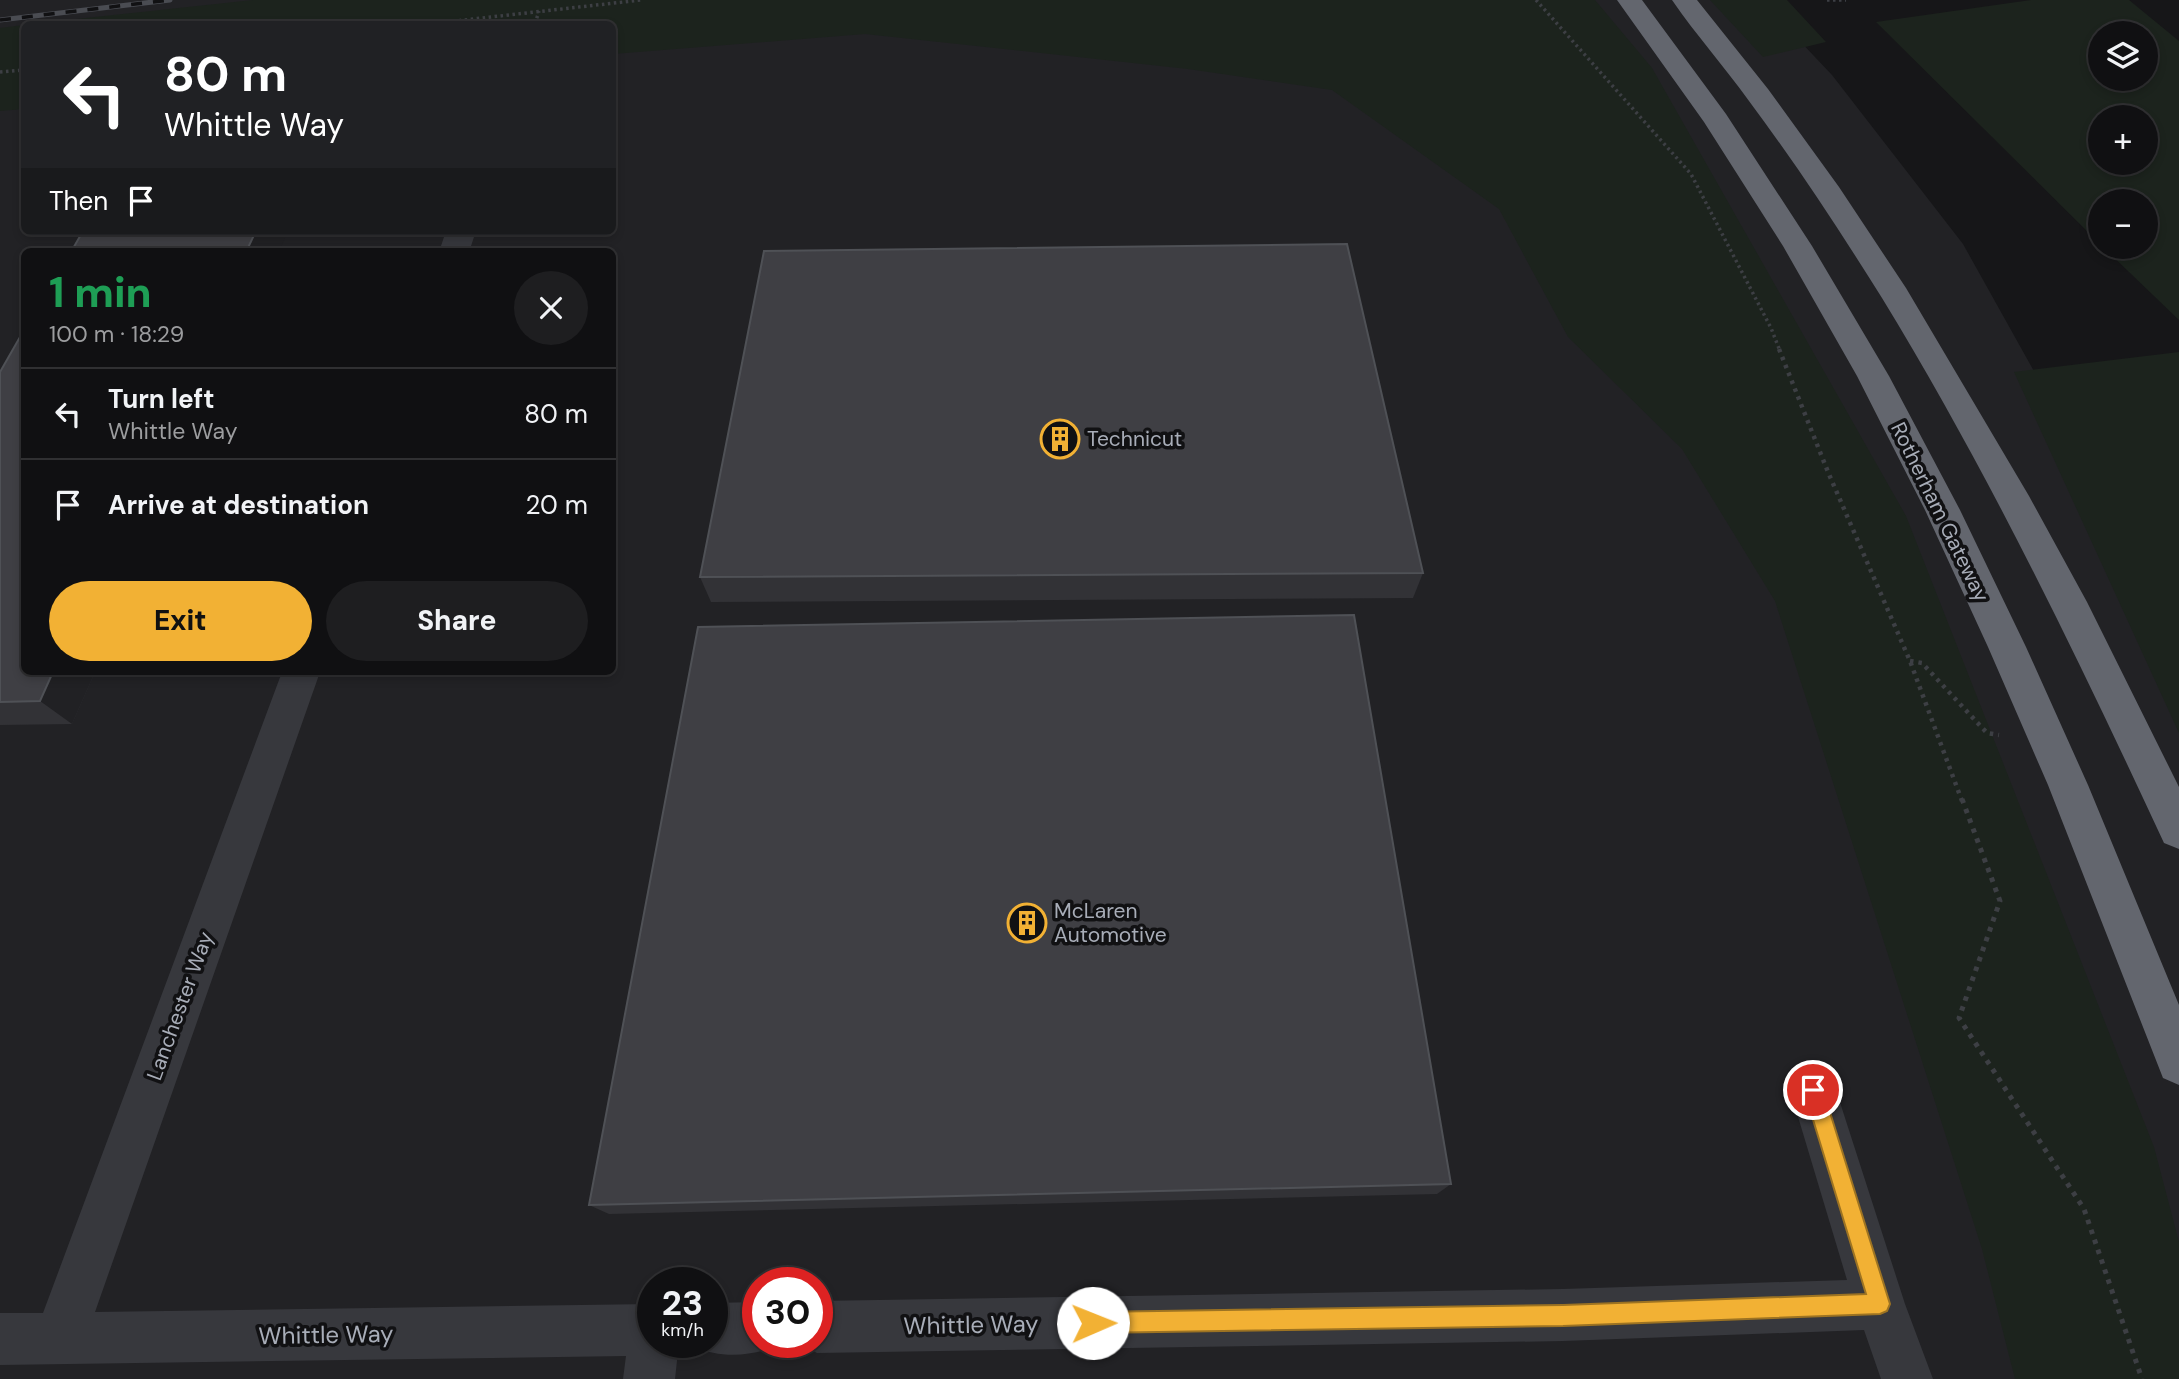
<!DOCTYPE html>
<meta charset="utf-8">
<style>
:root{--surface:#101012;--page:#1e1e20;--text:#f1f3f6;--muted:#9c9d9f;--line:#303032;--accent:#f2b134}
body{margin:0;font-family:"DM Sans",sans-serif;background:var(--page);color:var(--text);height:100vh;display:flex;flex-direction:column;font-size:26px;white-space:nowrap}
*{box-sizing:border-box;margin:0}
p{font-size:23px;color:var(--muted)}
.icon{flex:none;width:38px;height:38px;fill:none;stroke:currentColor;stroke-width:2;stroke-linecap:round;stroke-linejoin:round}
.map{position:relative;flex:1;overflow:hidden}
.drawer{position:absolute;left:21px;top:248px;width:595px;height:427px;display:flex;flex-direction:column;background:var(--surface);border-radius:10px;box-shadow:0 4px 10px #0003,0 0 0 2px var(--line)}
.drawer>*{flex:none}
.top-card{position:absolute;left:21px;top:21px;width:595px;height:214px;border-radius:10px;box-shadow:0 4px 10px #0003,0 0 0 2px var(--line);background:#202124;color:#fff;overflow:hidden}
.buttons{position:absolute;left:2088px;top:21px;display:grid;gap:14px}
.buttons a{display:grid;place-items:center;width:70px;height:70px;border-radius:50%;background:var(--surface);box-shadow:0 4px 10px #0003,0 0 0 2px var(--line);font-size:35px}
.speed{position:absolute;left:637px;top:1267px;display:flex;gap:14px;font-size:35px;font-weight:700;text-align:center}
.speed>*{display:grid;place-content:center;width:91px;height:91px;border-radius:50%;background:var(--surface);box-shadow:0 4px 10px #0003,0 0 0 2px var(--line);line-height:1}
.speed small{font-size:18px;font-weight:400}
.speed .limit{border:10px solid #d22;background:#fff;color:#111}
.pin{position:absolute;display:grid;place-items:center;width:60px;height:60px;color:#fff;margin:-30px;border:4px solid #fff;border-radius:50%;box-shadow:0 2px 7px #0007}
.me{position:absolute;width:77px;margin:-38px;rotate:89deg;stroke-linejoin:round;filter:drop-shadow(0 0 5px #0008)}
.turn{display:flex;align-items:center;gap:24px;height:147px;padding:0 28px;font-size:32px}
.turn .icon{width:91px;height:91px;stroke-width:2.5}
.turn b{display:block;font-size:49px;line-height:60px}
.then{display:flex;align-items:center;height:66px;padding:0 28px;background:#0003;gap:14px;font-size:26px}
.round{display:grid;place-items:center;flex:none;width:74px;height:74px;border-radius:37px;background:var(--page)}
.summary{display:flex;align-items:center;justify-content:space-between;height:119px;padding:0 28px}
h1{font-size:42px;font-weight:800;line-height:52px;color:#1e9e55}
.action{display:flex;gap:14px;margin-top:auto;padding:14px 28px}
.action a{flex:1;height:80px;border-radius:42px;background:var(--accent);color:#111;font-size:28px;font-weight:800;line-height:80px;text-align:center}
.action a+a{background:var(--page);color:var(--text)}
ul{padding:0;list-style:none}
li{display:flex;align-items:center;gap:21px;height:91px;padding:0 28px;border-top:2px solid var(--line)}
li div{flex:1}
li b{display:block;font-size:26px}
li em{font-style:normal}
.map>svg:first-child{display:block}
.built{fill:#222225;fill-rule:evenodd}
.green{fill:#1c231d;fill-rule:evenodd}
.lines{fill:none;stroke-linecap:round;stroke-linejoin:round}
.path-far2{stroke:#3d3f44;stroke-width:3.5;stroke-dasharray:2.5 3.5;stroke-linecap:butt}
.path-far1{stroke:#3d3f44;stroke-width:4.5;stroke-dasharray:3.5 5;stroke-linecap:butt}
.path{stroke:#3d3f44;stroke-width:5;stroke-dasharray:4.5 6;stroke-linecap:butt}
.minor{fill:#37383d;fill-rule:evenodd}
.highway{fill:#63666e;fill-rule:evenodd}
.rail-casing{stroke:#4a4c52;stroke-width:5}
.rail{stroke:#111113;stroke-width:3.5;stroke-dasharray:11;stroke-linecap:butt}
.wall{fill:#323236}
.shaded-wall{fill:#212124}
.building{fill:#3f3f44;stroke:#4f5156;stroke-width:2}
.route{fill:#f2b134;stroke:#9d7322;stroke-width:2}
.labels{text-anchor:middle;stroke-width:7;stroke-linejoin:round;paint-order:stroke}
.poi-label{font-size:21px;fill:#a8adb8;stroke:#111113;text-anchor:start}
.street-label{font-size:21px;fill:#a8adb8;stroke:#111113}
.near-street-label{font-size:24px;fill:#a8adb8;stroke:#111113}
</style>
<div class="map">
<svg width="2179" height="1379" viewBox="0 0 2179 1379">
<rect width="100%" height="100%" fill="#161618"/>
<!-- built -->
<path class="built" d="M0 0H1761L1832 75 1963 244 2179 631V1379H0ZM24 24H612V231H24ZM24 252H612V672H24ZM653 1283H712V1342H653ZM758 1283H817V1342H758Z"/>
<!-- green -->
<g class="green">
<polygon points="253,0 1595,0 1652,68 1906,516 2154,1147 2179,1242 2179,1379 2015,1379 1982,1249 1775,601 1682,449 1568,337 1499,209 1332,90 1188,69 865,34 613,54 612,24 30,24"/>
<polygon points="1710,0 1787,0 1826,42 1763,57"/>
<path d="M2031 0H2129L2179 41V320L2103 247H2146V201H2100V244L1876 22ZM2146 33V79H2100V33ZM2146 117V163H2100V117Z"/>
<polygon points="24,25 24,109 0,111 0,28"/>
<polygon points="2179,352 2179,733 2014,372"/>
</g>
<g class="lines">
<!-- path-far2 -->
<g class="path-far2">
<polyline points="1536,0 1691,174 1771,328 1780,351"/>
<polyline points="1827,0 1846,0"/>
<polyline points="429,24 641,0"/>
<polyline points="535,24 539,11"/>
<polyline points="0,72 24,70"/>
</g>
<!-- path-far1 -->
<g class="path-far1">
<polyline points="1779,349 1828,472 1910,661 1962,801"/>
<polyline points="1910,661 1922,663 1987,733 1999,735"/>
</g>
<!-- path -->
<polyline class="path" points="1962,799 2000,901 1959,1018 2084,1209 2142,1379"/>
<!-- minor -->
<g class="minor">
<polygon points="446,231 476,231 469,252 439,252"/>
<polygon points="282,672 320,672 95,1312 653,1304 653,1342 679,1342 675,1379 623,1379 626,1356 0,1365 0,1313 43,1313"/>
<polygon points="1813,1067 1829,1074 1836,1090 1905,1304 1933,1379 1881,1379 1864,1330 1563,1341 817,1353 798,1342 817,1342 817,1301 1563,1289 1847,1280 1790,1090 1797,1074"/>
<path d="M758 1302V1342H778L776 1346C750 1357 720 1358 694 1347L692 1342H712V1303Z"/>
</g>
<!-- highway -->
<g class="highway">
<polygon points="1617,0 1642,0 1726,114 1812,246 1889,376 1960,510 2026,647 2088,785 2179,1005 2179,1085 2163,1078 2048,785 1988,647 1925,510 1857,376 1783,246 1704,122"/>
<path d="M1672 0H1697L1768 89 1839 187 1906 288 2029 496 2087 602 2179 787V849L2164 843C2078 658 1989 473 1882 298 1840 231 1796 164 1749 101 1724 66 1696 35 1672 0Z"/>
</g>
<defs>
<polyline id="rail" points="0,20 170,0"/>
</defs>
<!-- rail casing -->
<use href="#rail" class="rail-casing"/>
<!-- rail -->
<use href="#rail" class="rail"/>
</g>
<!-- wall -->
<g class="wall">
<polygon points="0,372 24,672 95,672 72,724 0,725"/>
<polygon points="1423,573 1413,598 711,602 700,577"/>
<polygon points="1451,1184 1437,1194 609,1214 589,1205"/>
</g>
<!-- shaded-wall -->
<g class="shaded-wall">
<polygon points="256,231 288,231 279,252 246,252"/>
<polygon points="53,672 95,672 72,724 40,701"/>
</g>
<!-- building -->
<g class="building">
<polygon points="83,231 256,231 246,252 71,252"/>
<polygon points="1347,244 1423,573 700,577 764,251"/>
<polygon points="24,330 24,672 53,672 40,701 0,702 0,372"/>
<polygon points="1354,615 1451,1184 589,1205 698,627"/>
</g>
<!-- route -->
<polygon class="route" points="1813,1081 1820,1083 1823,1090 1890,1304 1887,1311 1880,1314 1563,1326 1093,1333 1086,1330 1083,1323 1086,1315 1093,1312 1563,1305 1866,1294 1804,1090 1806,1083"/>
<!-- icons -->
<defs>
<symbol id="building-ring" viewBox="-11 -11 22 22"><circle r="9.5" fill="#111113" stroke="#f2b134" stroke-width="1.5"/><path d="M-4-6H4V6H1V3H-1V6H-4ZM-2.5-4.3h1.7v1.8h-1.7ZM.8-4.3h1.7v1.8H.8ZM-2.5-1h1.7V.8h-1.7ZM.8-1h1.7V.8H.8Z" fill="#f2b134"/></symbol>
</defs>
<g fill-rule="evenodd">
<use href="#building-ring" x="1038" y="417" width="44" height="44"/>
<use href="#building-ring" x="1005" y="901" width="44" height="44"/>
</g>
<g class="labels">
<!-- poi labels -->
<g class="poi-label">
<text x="1087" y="446">Technicut</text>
<text x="1054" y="918">McLaren<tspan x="1054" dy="24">Automotive</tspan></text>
</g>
<!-- street labels -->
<g class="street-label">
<text transform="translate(1940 512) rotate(64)" y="7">Rotherham Gateway</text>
<text transform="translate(180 1006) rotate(-70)" y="7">Lanchester Way</text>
</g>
<!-- near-street labels -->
<g class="near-street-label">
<text transform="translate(971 1325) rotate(-1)" y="8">Whittle Way</text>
<text transform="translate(326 1335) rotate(-1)" y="8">Whittle Way</text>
</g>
</g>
</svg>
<div class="buttons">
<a><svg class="icon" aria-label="layers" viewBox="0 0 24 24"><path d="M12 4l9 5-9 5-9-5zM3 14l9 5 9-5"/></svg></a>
<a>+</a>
<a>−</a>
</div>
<div class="speed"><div>23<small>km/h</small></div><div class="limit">30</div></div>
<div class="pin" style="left:1813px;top:1090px;background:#d93025"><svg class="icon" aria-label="arrive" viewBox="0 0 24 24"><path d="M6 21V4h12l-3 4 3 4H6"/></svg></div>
<svg class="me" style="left:1093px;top:1323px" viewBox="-20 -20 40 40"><circle r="19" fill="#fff"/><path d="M0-13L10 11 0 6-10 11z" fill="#f2b134"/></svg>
<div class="top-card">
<div class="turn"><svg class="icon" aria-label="left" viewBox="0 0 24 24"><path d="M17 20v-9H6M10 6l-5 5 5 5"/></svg><div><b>80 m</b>Whittle Way</div></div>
<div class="then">Then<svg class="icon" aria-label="arrive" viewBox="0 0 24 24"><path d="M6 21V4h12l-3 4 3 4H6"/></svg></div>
</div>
<section class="drawer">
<div class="summary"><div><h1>1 min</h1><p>100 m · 18:29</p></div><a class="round"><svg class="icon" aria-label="close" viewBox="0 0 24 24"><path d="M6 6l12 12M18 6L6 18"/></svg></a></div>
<ul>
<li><svg class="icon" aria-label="left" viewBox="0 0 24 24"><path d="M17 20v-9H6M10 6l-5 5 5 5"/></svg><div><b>Turn left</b><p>Whittle Way</p></div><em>80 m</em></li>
<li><svg class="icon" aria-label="arrive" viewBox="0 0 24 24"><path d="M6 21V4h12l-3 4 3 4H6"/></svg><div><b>Arrive at destination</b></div><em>20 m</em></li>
</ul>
<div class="action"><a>Exit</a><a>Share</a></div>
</section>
</div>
